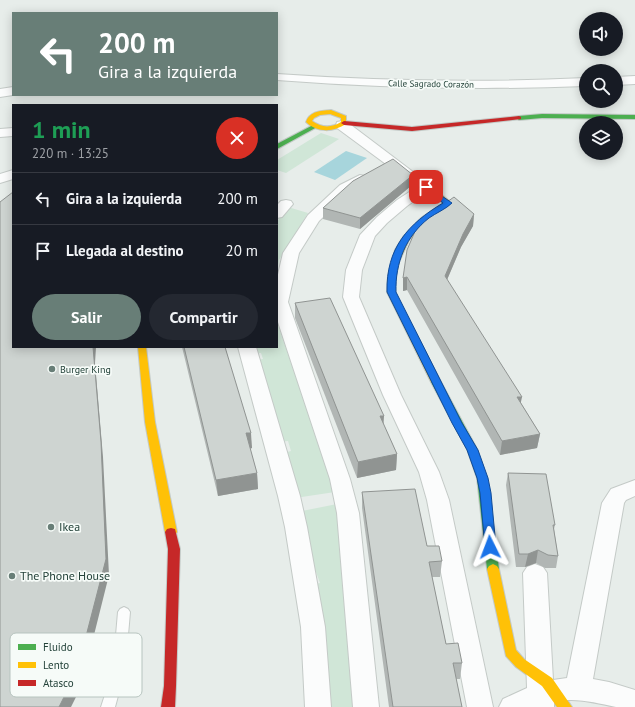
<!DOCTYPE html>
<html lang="es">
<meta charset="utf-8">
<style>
:root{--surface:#171b24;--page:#242831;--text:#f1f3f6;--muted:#9ea1a6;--line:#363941;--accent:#687e77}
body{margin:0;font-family:"PT Sans",sans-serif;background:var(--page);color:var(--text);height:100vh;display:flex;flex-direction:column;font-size:15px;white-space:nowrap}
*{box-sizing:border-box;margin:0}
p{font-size:13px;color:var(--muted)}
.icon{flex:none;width:22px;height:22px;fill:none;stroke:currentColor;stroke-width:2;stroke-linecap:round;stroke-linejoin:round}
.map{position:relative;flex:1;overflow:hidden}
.details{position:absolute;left:12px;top:104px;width:266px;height:244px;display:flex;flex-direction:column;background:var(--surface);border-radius:0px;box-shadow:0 2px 10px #0003}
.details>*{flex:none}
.banner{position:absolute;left:12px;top:12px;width:266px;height:84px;border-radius:0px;box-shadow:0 2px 10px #0003;background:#687e77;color:#fff;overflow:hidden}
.controls{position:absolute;left:579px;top:12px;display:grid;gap:8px}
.controls a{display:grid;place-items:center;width:44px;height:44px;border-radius:50%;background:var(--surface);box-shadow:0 2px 10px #0003;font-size:20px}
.pin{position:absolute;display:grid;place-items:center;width:34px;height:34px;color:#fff;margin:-17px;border-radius:8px;box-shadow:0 2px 6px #0006}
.me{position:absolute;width:44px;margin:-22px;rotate:357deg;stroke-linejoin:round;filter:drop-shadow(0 0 3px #0008)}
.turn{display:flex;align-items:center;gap:14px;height:84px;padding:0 20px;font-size:18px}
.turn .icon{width:52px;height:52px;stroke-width:2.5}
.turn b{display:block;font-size:28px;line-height:34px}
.round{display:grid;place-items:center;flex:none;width:42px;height:42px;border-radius:21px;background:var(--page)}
.headline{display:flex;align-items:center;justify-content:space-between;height:68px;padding:0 20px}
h1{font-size:24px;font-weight:600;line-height:30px;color:#1e9e55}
.action{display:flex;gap:8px;margin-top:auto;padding:8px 20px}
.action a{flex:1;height:46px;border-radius:24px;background:var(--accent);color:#fff;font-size:16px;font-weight:600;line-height:46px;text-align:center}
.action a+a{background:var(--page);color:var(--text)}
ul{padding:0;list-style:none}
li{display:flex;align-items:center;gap:12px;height:52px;padding:0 20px;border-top:1px solid var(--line)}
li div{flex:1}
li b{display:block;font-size:15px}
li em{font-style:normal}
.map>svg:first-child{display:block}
.green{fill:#d0e6d7}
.water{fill:#a7d5dc}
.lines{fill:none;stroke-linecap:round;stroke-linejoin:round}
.lane-casing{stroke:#c4cac7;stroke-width:2}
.street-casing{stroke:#c4cac7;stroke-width:2}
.fast-casing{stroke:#c3cac7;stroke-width:2}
.slow-casing{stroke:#c3cac7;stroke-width:2}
.jam-casing{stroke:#c3cac7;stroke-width:2}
.lane{fill:#fbfcfc;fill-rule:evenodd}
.street{fill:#fbfcfc;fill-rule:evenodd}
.fast{fill:#4caf50;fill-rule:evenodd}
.slow{fill:#ffc107;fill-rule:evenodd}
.jam{fill:#c62828;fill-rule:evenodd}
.wall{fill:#b1b6b4}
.shaded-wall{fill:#909492}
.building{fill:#ced4d1;stroke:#909492}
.route{fill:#1a73e8;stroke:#114b97}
.poi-dot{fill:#687e77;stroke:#f6fbf8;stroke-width:1.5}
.labels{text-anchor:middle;stroke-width:3.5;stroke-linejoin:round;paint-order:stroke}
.far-street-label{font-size:9px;fill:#234239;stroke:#f6fbf8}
.poi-label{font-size:10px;fill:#234239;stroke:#f6fbf8;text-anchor:start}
.near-poi-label{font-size:12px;fill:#234239;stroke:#f6fbf8;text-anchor:start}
.key{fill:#f6fbf8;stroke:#b7c4bf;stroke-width:1}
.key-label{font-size:11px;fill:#234239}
</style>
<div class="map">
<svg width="635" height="707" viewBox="0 0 635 707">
<rect width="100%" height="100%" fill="#e7edea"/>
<!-- green -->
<g class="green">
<polygon points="321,133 339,139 286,173 277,170 277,160"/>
<polygon points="288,207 308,213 279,260 277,271 277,222"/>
<polygon points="277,322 335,492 295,498 283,453 291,451 288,441 280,442 256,360 263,359 261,353 254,354 252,347 277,347"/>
<polygon points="337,504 353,707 323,707 322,672 329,671 321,621 310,585 320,583 316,572 308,574 297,512"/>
</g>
<!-- water -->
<polygon class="water" points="346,151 367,158 335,180 314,172"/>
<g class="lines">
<defs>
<polygon id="lane" points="124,607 128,609 130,612 125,670 115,707 101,707 113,670 118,612 120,609"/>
<g id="street">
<path d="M277 74C380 81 483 83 586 78V86C483 90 380 88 277 80Z"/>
<polygon points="635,76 635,84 616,85 616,77"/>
<polygon points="13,87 13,95 0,97 0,89"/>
<polygon points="342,121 347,122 433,187 407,206 387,223 375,236 362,270 359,297 401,395 439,472 449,500 493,707 467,707 427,500 419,472 383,395 343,297 346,270 360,235 377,217 397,200 417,187 337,128 336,125 337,122"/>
<polygon points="13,128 13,136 0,137 0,129"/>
<polygon points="13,170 13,179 0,183 0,174"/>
<polygon points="360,175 365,176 367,179 365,182 350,191 319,221 299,253 288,302 350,479 359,513 379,707 353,707 337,513 330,479 277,319 277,279 283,253 308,215 340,185"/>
<polygon points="286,200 291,201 293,204 282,217 277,218 277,205 281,201"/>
<polygon points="238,347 256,347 300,496 307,527 325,627 331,707 305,707 301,627 285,527 278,496"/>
<path d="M635 480V496L626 500 624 503 593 679 609 682 635 690V707C629 707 622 707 616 707 595 703 576 697 554 702V707H499L503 699 527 688 523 573 527 567 535 564 543 567 547 573 553 680 567 678 602 503 611 489Z"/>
</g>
<g id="fast">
<polygon points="542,114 635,115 635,119 542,118 519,120 516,118 519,116"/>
<polygon points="315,124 318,126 317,127 277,149 277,144"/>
<polygon points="436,379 441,382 477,449 487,478 499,569 497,572 493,574 489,572 487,569 477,478 467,449 431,382"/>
</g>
<g id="slow">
<path d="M331 110 346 116V124C334 132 317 133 306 122 310 111 320 111 331 110ZM330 114 341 118V122C331 128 322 128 312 121L314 118 320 115Z"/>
<polygon points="423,185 429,185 452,203 426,221 409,240 399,262 396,276 395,292 441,382 436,385 431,382 387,292 388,276 395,250 403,237 421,218 443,203 423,189"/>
<polygon points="138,347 146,347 155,422 177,532 175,535 171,536 167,535 165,532 145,422"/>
<polygon points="493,564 497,566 499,569 516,650 524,659 552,678 572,707 557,707 542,686 516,667 506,656 487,569 489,566"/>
</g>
<g id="jam">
<polygon points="519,116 521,117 521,119 412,131 344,125 341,123 344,121 412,127"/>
<polygon points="171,528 175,529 180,549 176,686 175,707 161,707 164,686 168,549 165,532 167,529"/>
</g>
</defs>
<!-- lane casing -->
<use href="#lane" class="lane-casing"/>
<!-- street casing -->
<use href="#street" class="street-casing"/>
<!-- fast casing -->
<use href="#fast" class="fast-casing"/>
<!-- slow casing -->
<use href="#slow" class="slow-casing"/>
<!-- jam casing -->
<use href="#jam" class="jam-casing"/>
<!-- lane -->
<use href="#lane" class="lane"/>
<!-- street -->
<use href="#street" class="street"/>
<!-- fast -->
<use href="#fast" class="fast"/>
<!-- slow -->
<use href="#slow" class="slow"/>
<!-- jam -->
<use href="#jam" class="jam"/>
</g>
<!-- wall -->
<g class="wall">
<polygon points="413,175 412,185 360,229 323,219 323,208"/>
<polygon points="474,214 473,226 461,247 447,280 521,403 540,434 537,448 500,455 407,290 403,291 403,278"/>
<polygon points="295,303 384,426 397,454 396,470 357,478 295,318"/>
<polygon points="182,347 225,347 252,448 250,449 257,473 258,489 218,496"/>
<polygon points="508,473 555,525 554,529 558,556 556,568 545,568 536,563 525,567 516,567 506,485"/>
<polygon points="362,492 427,546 442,561 440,577 432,577 446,644 462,663 460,679 456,679 462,707 389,707 362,508"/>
</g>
<!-- shaded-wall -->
<g class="shaded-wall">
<polygon points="413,175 412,185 360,229 360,218"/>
<polygon points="474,214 473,226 461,247 443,289 445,276 463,234"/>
<polygon points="407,277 407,290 403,291 403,278"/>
<polygon points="93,347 96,347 95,363 103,457 109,575 81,687 71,707 59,707"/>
<polygon points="517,397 522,397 519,411"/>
<polygon points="380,416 384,416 383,431"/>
<polygon points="246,433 251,433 252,448 247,449"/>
<polygon points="540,434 537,448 500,455 502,441"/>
<polygon points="397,454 396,470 357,478 358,462"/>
<polygon points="257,473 258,489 218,496 216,480"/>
<polygon points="538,550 536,563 525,567 528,554"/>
</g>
<!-- building -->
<g class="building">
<polygon points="393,159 413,175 360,218 323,208 353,181"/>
<polygon points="13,192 13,347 93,347 101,442 106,559 77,671 59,707 0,707 0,202"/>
<polygon points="454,197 474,214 463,234 445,276 522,397 517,397 540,434 502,441 407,277 403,278 407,250 416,229 433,212"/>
<polygon points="330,298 384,416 380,416 397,454 358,462 295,303"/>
<polygon points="184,347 225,347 251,433 246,433 257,473 216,480"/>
<polygon points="508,473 546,474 555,525 553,525 558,556 548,555 538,550 528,554 519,554"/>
<polygon points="415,489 427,546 439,546 442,561 429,562 446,644 458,643 462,663 453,663 462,707 393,707 362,492"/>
</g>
<!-- route -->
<path class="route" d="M426 185 452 203C446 209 436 213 429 218 406 236 395 263 396 292L462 423 478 450 488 478 491 493 496 547 494 550 490 551 486 550 485 547 480 493 477 478 467 450 452 423 387 292C386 248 408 224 443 203L424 189V186Z"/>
<!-- markers -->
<g class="poi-dot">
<circle cx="52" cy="369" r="4"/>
<circle cx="51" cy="527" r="4"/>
<circle cx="12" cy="576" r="4"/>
</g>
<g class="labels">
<!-- far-street labels -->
<g class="far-street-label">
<text transform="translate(431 84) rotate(1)" y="3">Calle Sagrado Corazón</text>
</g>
<!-- poi labels -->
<g class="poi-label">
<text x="60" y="373">Burger King</text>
</g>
<!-- near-poi labels -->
<g class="near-poi-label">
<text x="59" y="531">Ikea</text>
<text x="20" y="580">The Phone House</text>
</g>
</g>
<!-- legend -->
<rect x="10" y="633" width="132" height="64" rx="6" class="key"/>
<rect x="18" y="644" width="18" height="6" fill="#4caf50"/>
<rect x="18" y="662" width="18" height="6" fill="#ffc107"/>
<rect x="18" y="680" width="18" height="6" fill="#c62828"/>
<g class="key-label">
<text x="43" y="651">Fluido</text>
<text x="43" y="669">Lento</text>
<text x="43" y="687">Atasco</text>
</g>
</svg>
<div class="controls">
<a><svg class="icon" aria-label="sound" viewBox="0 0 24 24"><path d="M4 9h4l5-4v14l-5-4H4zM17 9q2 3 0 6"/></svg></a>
<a><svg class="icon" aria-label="search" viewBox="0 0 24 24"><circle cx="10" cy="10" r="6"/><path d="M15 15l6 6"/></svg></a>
<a><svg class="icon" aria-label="layers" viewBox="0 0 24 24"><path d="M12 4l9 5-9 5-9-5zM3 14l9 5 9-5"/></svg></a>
</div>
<div class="pin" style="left:426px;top:187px;background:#d93025"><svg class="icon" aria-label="arrive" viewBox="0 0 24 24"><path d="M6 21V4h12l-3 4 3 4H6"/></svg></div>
<svg class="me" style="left:490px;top:547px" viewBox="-20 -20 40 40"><path d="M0-17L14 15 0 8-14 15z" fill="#1a73e8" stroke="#fff" stroke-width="4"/></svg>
<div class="banner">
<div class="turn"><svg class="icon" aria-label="left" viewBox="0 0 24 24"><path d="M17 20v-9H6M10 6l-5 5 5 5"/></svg><div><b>200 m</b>Gira a la izquierda</div></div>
</div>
<section class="details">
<div class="headline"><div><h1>1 min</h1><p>220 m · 13:25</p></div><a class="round" style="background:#d93025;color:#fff"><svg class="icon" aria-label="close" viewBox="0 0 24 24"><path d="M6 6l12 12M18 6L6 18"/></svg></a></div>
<ul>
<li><svg class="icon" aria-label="left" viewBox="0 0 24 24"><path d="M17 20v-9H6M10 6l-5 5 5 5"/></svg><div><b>Gira a la izquierda</b></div><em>200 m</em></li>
<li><svg class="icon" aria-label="arrive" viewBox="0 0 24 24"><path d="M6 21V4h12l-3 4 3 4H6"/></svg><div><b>Llegada al destino</b></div><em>20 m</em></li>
</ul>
<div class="action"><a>Salir</a><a>Compartir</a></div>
</section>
</div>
